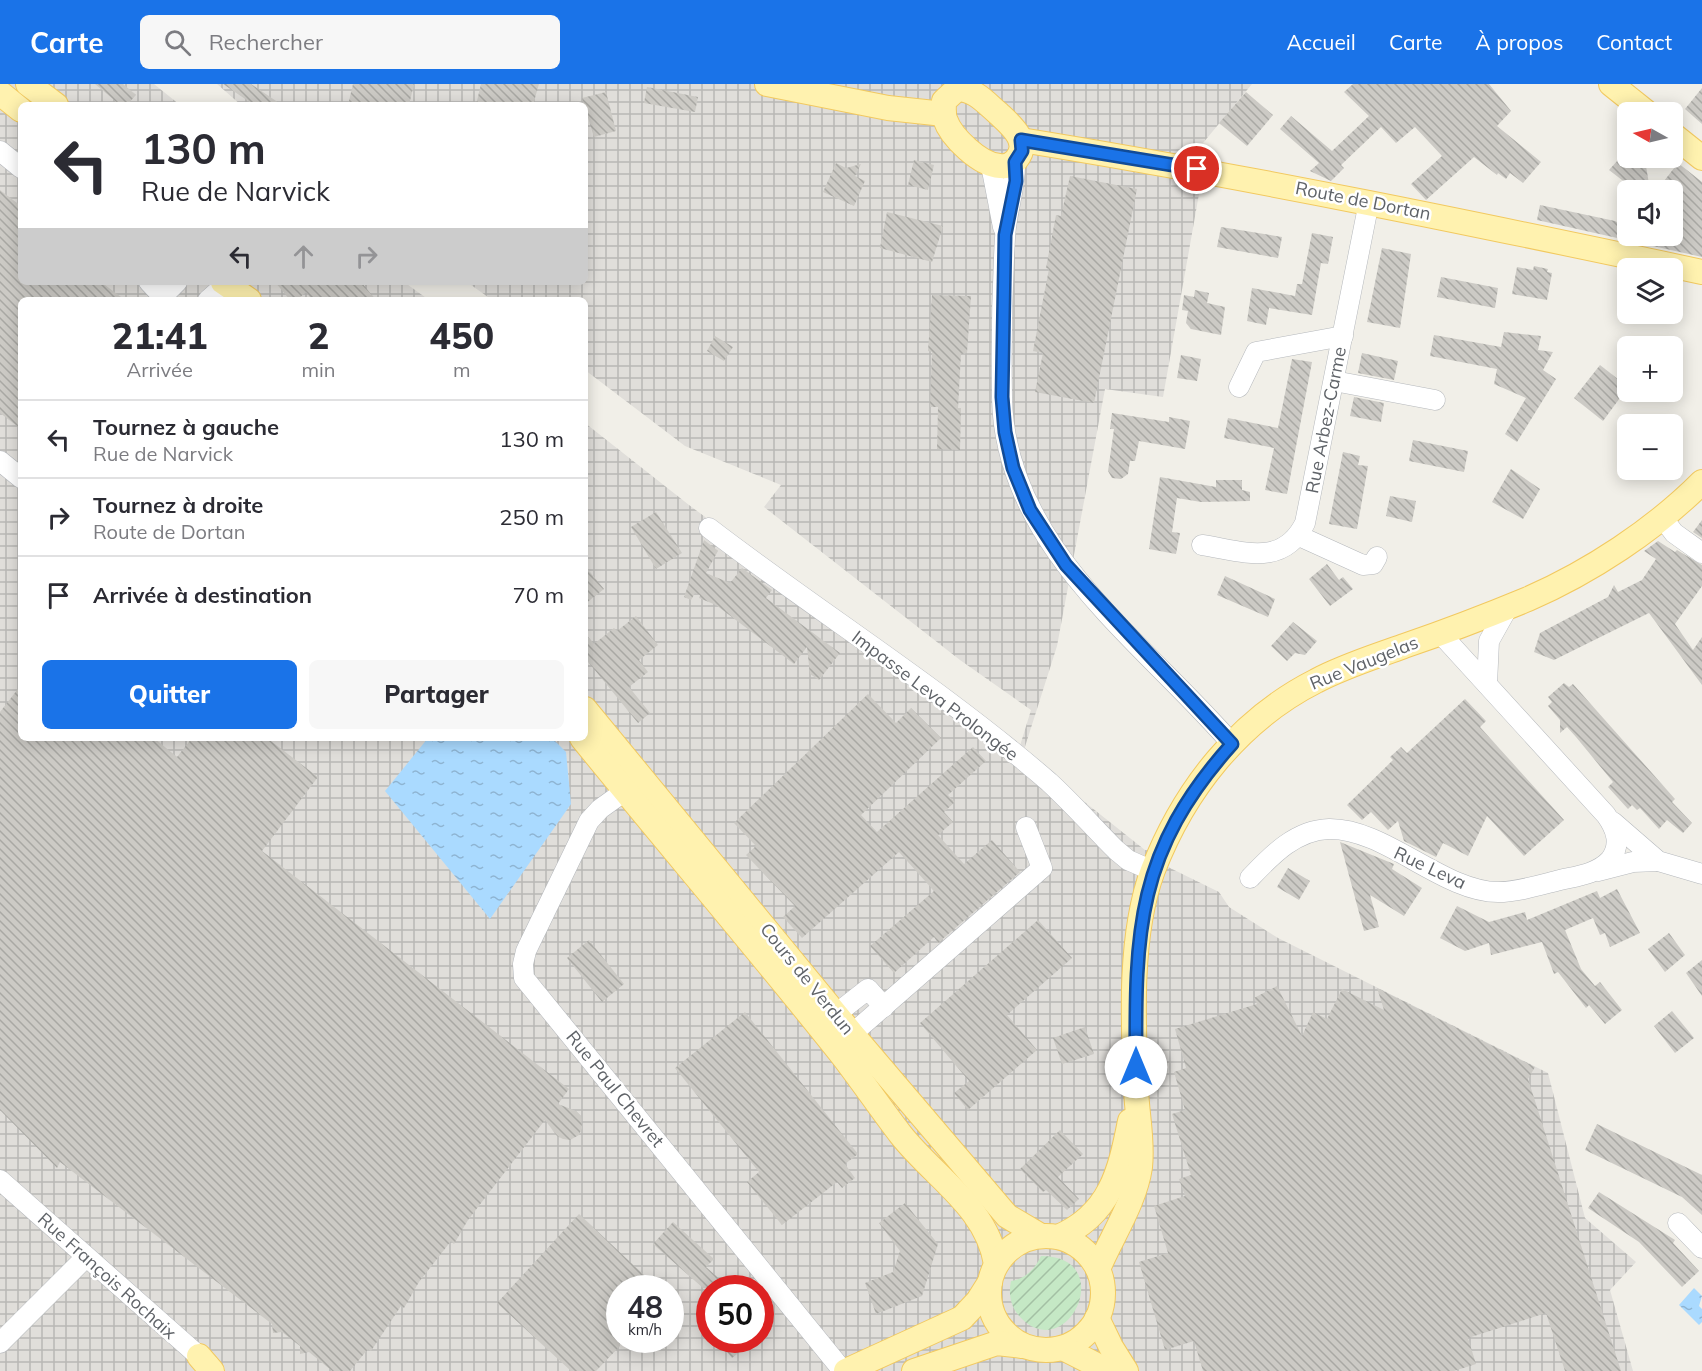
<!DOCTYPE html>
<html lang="fr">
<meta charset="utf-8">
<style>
:root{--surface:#fff;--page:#f7f7f7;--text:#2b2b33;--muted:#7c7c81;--line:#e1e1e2;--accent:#1a73e8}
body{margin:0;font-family:Mulish,sans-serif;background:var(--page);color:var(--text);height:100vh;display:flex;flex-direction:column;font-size:22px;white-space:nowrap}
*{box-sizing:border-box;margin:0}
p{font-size:20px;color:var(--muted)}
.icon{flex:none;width:33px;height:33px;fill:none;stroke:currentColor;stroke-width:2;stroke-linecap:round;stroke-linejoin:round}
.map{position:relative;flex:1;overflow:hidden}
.drawer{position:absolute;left:18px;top:213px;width:570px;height:444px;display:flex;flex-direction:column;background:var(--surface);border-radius:9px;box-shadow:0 3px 15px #0003}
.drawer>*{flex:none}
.banner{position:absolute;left:18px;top:18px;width:570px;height:183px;border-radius:9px;box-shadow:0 3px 15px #0003;background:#fff;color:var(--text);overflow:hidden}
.needle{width:39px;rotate:278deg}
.tools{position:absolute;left:1617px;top:18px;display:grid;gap:12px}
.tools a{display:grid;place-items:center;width:66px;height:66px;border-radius:9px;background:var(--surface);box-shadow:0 3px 15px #0003;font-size:30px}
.speed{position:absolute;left:606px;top:1191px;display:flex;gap:12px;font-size:30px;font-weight:700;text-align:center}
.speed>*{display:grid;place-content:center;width:78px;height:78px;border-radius:50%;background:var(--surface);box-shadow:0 3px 15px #0003;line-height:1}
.speed small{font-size:15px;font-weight:400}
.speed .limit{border:9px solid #d22;background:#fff;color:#111}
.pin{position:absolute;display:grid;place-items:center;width:51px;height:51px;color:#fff;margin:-26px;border:3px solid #fff;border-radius:50%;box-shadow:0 2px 6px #0007}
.me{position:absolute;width:66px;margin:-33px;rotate:0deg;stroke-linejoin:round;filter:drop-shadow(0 0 4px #0008)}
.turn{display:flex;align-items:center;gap:21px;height:126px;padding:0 24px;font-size:27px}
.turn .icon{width:78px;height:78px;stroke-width:2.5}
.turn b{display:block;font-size:42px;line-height:51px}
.lanes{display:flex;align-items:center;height:57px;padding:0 24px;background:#0003;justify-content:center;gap:30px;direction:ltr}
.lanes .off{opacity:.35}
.eta{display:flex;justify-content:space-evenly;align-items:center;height:102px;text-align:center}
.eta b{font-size:36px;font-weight:800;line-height:42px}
.primary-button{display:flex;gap:12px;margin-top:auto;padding:12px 24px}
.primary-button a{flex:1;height:69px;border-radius:9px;background:var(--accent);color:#fff;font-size:24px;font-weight:800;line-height:69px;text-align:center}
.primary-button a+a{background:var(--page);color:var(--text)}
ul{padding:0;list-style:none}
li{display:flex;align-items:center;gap:18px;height:78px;padding:0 24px;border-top:2px solid var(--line)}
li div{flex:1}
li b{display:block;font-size:22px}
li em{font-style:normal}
header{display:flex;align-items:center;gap:36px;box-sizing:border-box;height:84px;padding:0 30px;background:var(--accent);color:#fff}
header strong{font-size:28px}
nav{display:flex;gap:33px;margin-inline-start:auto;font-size:21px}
.search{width:420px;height:54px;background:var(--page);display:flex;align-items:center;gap:15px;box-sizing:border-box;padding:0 21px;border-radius:9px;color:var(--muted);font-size:22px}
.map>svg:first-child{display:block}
.industrial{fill:url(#industrial-grid);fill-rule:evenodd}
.garden{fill:url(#garden-furrows)}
.water{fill:url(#water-ripples)}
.building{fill:url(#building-back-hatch)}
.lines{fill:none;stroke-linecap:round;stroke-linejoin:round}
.minor-casing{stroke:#b5b8bc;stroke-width:21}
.major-casing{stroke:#f2c960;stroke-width:26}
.minor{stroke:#fff;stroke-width:20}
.major{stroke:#fff2af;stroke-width:24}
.route-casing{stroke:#114b97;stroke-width:15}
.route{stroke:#1a73e8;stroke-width:10}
.labels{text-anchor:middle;stroke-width:5;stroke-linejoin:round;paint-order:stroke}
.street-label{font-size:18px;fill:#5f6368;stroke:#fff}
</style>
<header>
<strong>Carte</strong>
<div class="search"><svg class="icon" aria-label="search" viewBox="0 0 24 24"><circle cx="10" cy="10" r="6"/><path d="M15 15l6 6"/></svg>Rechercher</div>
<nav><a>Accueil</a><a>Carte</a><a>À propos</a><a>Contact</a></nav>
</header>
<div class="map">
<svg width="1702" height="1287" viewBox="0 0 1702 1287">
<defs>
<pattern id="industrial-grid" width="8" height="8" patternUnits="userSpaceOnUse" patternTransform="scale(1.5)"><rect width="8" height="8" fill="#e0deda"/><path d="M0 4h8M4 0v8" fill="none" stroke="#b9b8b5"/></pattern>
<pattern id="garden-furrows" width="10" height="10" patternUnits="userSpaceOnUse" patternTransform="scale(1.5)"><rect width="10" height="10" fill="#c5e8c5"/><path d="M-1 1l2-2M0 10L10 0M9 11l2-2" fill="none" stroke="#a3c0a4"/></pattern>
<pattern id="water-ripples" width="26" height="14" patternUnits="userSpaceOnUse" patternTransform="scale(1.5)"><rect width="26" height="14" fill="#aadaff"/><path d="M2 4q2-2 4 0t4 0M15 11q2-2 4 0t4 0" fill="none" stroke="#8eb4d2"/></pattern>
<pattern id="building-back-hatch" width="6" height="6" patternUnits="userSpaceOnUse" patternTransform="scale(1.5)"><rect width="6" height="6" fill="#cccac5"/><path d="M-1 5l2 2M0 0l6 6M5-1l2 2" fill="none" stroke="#a9a8a4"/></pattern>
</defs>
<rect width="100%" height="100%" fill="#f1efe8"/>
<!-- industrial -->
<path class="industrial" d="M0 0H154L180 21H21V198H404L429 216H21V654H585V339L689 421 1019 665 1031 626 960 576 764 423 781 401 685 362 585 286V216H492L467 198H585V21H241L217 0H1252L1193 71 1199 110 1163 313 1105 305 1057 562 1023 669 1145 766 1167 768 1168 783 1219 808 1229 823 1278 854 1548 989 1585 1134 1636 1178 1610 1206 1633 1287H0ZM620 1204H670V1256H620ZM710 1204H760V1256H710Z"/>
<!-- garden -->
<path class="garden" d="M1041 1172C1118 1172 1069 1280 1022 1235 1011 1225 1008 1211 1011 1197 1025 1195 1035 1185 1041 1172Z"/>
<!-- water -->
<g class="water">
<polygon points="428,654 552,654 566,668 571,720 490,835 385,707"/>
<polygon points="1694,1204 1702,1212 1699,1222 1702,1225 1702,1238 1699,1241 1679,1221"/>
</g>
<!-- building -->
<g class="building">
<polygon points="95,0 123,0 136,11 127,21 120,21"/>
<polygon points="223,0 251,0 282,21 254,21"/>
<polygon points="353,0 414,0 409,21 348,21"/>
<polygon points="481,0 539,0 533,21 476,21"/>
<polygon points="1353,0 1489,0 1511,27 1497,42 1541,78 1523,99 1510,89 1506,95 1498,89 1497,91 1474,73 1426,116 1411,100 1442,72 1415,43 1396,59 1381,43 1341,81 1344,84 1331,97 1310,87 1319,79 1280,45 1291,32 1332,67 1369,32 1344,8"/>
<polygon points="647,3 698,13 695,28 644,19"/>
<polygon points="1702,4 1702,40 1685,25"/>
<polygon points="606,8 616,47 594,53 582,14"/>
<polygon points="1246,8 1273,31 1247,62 1219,39"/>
<polygon points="1627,66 1628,74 1636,74 1646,82 1650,106 1635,106 1609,86"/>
<polygon points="914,76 934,81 928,106 908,101"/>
<polygon points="836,79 846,84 861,80 855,92 865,97 854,122 823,108"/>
<polygon points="1678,79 1702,98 1702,173 1537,136 1540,121 1615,137 1628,144 1628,152 1672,152 1672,106 1657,106"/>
<polygon points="1070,92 1137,105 1094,319 1035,308 1043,269 1033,267 1049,185 1046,184 1056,131 1061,132"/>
<polygon points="0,106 21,122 21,198 101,198 125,216 21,216 21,345 0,329"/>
<polygon points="887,128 943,142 932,178 880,164"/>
<polygon points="1221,143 1282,153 1278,174 1217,163"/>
<polygon points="1312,149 1333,153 1328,180 1321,179 1312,231 1269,224 1266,241 1247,237 1252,204 1295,212 1297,200 1302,200"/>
<polygon points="1382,164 1411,170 1400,244 1367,238"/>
<polygon points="1534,182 1548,185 1547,188 1552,189 1547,216 1512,210 1517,183 1533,186"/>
<polygon points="1441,193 1498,204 1495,224 1437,213"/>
<polygon points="275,198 361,198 376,216 312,216 306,208 297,216 290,216"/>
<polygon points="1195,206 1209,209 1207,219 1225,223 1221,251 1191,245 1186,239 1188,227 1182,226 1184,211 1194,213"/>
<polygon points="932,211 971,212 967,269 961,270 958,324 961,324 960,366 937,365 938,323 930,323 932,268 928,267"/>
<polygon points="1504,248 1541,252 1538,266 1553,268 1543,286 1556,295 1517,358 1505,350 1526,314 1494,300 1497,285 1430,272 1434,251 1501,263"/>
<polygon points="715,252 733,263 724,277 707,267"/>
<polygon points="1362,269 1398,277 1394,296 1358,289"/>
<polygon points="1181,271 1201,275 1197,297 1177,294"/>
<polygon points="1292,275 1312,278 1287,410 1265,406 1274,364 1224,354 1228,334 1278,344"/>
<polygon points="1600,281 1628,303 1603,337 1574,314"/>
<polygon points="1354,313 1384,319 1381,338 1350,332"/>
<polygon points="1112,329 1169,338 1169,333 1190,337 1185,365 1139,357 1135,377 1130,377 1128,390 1121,395 1112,394 1108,387 1114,345 1110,345"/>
<polygon points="1413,356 1468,367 1464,388 1409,377"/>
<polygon points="1343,368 1360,372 1358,381 1368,382 1357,445 1329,440"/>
<polygon points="1511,385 1540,405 1523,435 1492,418"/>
<polygon points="1160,393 1216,403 1216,396 1242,396 1242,406 1250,408 1250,417 1201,418 1177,414 1172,448 1180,449 1176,470 1149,465"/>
<polygon points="1390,412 1416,417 1412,438 1386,432"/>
<polygon points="656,428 682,469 656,485 631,443"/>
<polygon points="1702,436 1702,454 1693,448"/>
<polygon points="704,456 718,467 706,489 730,499 742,484 772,506 766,514 840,569 819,596 810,590 807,563 794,580 716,521 699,514 700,511 695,509 691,516 684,513"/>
<polygon points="1658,457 1675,468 1677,466 1702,481 1702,502 1675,540 1693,566 1702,553 1702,601 1649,529 1554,576 1534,568 1540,549 1608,513 1614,501 1618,508 1642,496 1656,475 1644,467"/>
<polygon points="1327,480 1339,496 1343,493 1353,505 1330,522 1309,495"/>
<polygon points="585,482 604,505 585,520"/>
<polygon points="1225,492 1275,515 1268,533 1217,511"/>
<polygon points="636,532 658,561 639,576 648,588 629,603 650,629 638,639 585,574 585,549 594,560 614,544 617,547"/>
<polygon points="1293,538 1317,557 1305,571 1295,569 1287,577 1271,562"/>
<polygon points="1564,599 1569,603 1573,600 1675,715 1672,718 1692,739 1683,749 1667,736 1659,745 1640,724 1637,726 1632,721 1628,725 1608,703 1613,698 1576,653 1567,643 1560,649 1560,636 1548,622 1552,618 1548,613"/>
<polygon points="21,601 21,654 154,654 177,673 192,654 267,654 318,693 262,767 569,1005 558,1020 576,1027 581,1032 582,1044 579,1051 570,1056 563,1055 557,1052 545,1036 468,1136 454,1160 451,1157 419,1198 404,1224 401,1222 371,1267 368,1265 350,1287 332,1287 309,1268 300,1270 300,1262 282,1248 273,1249 272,1240 60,1078 57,1084 0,1026 0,628"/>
<polygon points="868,610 896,639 911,624 941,654 861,731 877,748 973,663 986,677 948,711 955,718 944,728 953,738 938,751 964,780 992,756 1020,788 938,859 934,853 894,889 870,862 934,807 899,768 802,854 783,833 795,822 746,771 756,762 734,739"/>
<polygon points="1465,615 1486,637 1480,643 1564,736 1524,772 1487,732 1468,772 1443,759 1436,773 1404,757 1398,737 1388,746 1371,728 1362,736 1347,721 1393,676 1390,673 1401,663 1407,669"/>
<polygon points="1340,758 1394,780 1392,785 1422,804 1404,832 1370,811 1379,843 1364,847"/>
<polygon points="1288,784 1310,797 1299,816 1277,803"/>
<polygon points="1617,805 1640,849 1610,863 1605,849 1600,851 1593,834 1565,846 1581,885 1595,902 1600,898 1622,926 1605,940 1589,921 1586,924 1558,888 1554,890 1542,858 1491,871 1489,859 1465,867 1440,854 1457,822 1489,838 1525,828 1527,836 1597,807 1600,814"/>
<polygon points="1038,836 1072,874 1007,931 1037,966 968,1026 954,1009 969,997 920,939"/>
<polygon points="1669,849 1685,871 1665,888 1648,865"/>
<polygon points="589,856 624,900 602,918 567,874"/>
<polygon points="1702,876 1702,912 1686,889"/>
<polygon points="1277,902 1302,952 1313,928 1327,935 1342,905 1384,926 1377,904 1535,983 1528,995 1621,1287 1565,1287 1546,1229 1468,1254 1476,1280 1454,1287 1203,1287 1194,1257 1165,1266 1139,1178 1168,1169 1154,1122 1185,1112 1179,1095 1191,1091 1172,1030 1185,1026 1174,988 1186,984 1175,945 1257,920 1254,914"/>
<polygon points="1672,927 1694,954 1675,969 1654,942"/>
<polygon points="745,928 858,1070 845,1080 855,1094 842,1104 837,1098 782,1141 747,1098 759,1088 675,984"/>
<polygon points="1085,943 1094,970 1062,980 1053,954"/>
<polygon points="1597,1040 1702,1091 1702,1131 1682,1113 1585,1066"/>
<polygon points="1060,1046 1083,1070 1058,1093 1079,1115 1067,1126 1046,1106 1043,1108 1020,1085"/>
<polygon points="1599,1108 1675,1156 1673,1159 1699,1187 1682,1203 1639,1158 1588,1124"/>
<polygon points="905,1119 938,1160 922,1212 876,1230 865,1199 893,1188 900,1167 879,1139"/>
<polygon points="579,1130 658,1204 620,1204 620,1262 596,1287 571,1287 497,1219"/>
<polygon points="673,1138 714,1175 706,1183 722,1197 715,1204 703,1204 653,1160"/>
<polygon points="717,1256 755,1256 732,1274"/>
</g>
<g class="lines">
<defs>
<g id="minor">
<polyline points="0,67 21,84"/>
<path d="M1015 78C1016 104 1006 128 1005 154 1002 207 1001 260 1002 313 1004 462 1143 557 1232 660"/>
<polyline points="991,81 1003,143"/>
<polyline points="149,198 166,216"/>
<polyline points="163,212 177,198"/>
<polyline points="208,216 217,208"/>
<polyline points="1334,297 1435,316"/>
<polyline points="1239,303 1256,268 1343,252"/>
<polyline points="0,377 21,394"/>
<polyline points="1662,433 1674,449 1702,469"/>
<path d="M709 444C821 530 942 605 1049 698 1072 719 1094 744 1116 766L1128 776 1153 787"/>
<polyline points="1299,452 1363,481 1373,480 1377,473"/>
<path d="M1202 461C1242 467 1283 484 1305 439L1369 118"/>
<polyline points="1487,600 1489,557 1508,523"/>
<polyline points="625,707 600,725 589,737 526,867 523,880 524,894 843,1287"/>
<polyline points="1613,738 1658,777 1702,790"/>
<polyline points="1598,787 1633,778 1658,777"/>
<path d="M1250 794C1271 772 1295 746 1329 745 1385 744 1443 808 1498 808 1518 808 1540 801 1560 796 1577 792 1597 790 1610 776 1622 760 1616 745 1606 731L1440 549"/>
<polyline points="836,930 868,905 884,923"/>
<polyline points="852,950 1042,784 1026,743"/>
<polyline points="0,1096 209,1281"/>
<polyline points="1678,1139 1702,1164"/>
<polyline points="0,1259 86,1173"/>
</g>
<g id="major">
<polyline points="28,0 56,21"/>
<polyline points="767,0 888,24 944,30"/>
<polyline points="1611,0 1646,28"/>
<path d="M957 5C975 5 986 19 999 30 1012 42 1031 58 1016 76 1012 80 1006 83 1000 82 980 81 951 53 945 35 943 30 944 23 944 17Z"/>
<polyline points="0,9 21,26"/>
<polyline points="1672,50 1702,74"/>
<path d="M1021 56C1250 93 1476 140 1702 188"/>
<polyline points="223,198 249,216"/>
<polyline points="585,625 852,950 1007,1132 1041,1152"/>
<path d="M582 654C668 760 757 864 842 971 862 997 881 1025 901 1051 935 1094 987 1123 996 1180"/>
<circle cx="1046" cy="1209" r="57"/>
<path d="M1058 1153C1110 1131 1120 1088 1130 1037"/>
<path d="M1098 1185C1112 1152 1135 1118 1140 1083 1143 1056 1137 1032 1136 1005 1133 937 1129 850 1153 786 1184 706 1239 636 1316 597 1344 582 1374 573 1404 562 1445 548 1487 532 1528 515 1590 488 1654 446 1702 398"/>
<polyline points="1097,1234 1111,1263 1126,1287"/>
<polyline points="1063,1264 1108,1287"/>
<polyline points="199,1272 212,1287"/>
<polyline points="846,1287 962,1234 978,1217 990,1198"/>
<polyline points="914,1287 997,1259 1022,1262"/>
</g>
</defs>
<!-- minor casing -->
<use href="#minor" class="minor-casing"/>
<!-- major casing -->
<use href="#major" class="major-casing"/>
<!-- minor -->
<use href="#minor" class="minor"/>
<!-- major -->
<use href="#major" class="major"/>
</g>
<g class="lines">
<defs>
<path id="route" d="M1136 983C1135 847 1136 767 1232 660L1066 481 1030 426 1013 384 1005 348 1002 313 1005 151 1016 97 1015 78 1022 67 1021 56 1197 85"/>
</defs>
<!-- route casing -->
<use href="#route" class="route-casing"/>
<!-- route -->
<use href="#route" class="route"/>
</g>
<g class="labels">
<!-- street labels -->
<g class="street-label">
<text transform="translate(1363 117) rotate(11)" y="6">Route de Dortan</text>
<text transform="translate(1326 336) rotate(-79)" y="6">Rue Arbez-Carme</text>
<text transform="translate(1364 579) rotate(-22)" y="6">Rue Vaugelas</text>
<text transform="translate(935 612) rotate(37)" y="6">Impasse Leva Prolongée</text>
<text transform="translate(1430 784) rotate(25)" y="6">Rue Leva</text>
<text transform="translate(807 895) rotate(51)" y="6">Cours de Verdun</text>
<text transform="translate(615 1005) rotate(51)" y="6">Rue Paul Chevret</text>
<text transform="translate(107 1192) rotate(42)" y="6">Rue François Rochaix</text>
</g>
</g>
</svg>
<div class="tools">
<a><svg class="needle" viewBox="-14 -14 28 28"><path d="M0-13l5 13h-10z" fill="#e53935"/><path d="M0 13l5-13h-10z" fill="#7c7c81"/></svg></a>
<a><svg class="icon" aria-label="sound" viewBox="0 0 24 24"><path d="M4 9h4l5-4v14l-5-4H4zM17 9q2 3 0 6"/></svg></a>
<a><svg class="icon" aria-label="layers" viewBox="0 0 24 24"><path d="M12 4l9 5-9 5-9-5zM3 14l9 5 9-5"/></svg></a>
<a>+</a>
<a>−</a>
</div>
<div class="speed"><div>48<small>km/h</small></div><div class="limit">50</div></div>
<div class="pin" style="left:1197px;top:85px;background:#d93025"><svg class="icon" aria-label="arrive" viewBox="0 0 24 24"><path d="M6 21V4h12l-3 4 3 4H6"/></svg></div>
<svg class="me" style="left:1136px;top:983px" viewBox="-20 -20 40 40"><circle r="19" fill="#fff"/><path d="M0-13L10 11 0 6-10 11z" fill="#1a73e8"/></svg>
<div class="banner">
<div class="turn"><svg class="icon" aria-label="left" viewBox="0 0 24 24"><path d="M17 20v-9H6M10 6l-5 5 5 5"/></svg><div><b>130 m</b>Rue de Narvick</div></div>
<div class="lanes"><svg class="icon" aria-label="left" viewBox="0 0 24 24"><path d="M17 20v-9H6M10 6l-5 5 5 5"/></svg><svg class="icon off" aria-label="ahead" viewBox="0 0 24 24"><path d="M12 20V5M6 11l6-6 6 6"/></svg><svg class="icon off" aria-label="right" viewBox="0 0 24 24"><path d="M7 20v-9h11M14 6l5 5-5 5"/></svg></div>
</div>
<section class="drawer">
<div class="eta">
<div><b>21:41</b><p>Arrivée</p></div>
<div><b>2</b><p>min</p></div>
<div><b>450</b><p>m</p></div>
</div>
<ul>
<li><svg class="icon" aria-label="left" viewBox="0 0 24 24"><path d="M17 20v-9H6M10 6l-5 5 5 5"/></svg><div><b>Tournez à gauche</b><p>Rue de Narvick</p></div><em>130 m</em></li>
<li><svg class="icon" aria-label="right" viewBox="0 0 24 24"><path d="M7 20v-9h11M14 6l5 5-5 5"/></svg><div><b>Tournez à droite</b><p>Route de Dortan</p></div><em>250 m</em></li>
<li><svg class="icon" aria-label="arrive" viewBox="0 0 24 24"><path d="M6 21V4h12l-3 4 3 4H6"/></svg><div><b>Arrivée à destination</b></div><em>70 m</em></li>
</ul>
<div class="primary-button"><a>Quitter</a><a>Partager</a></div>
</section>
</div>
